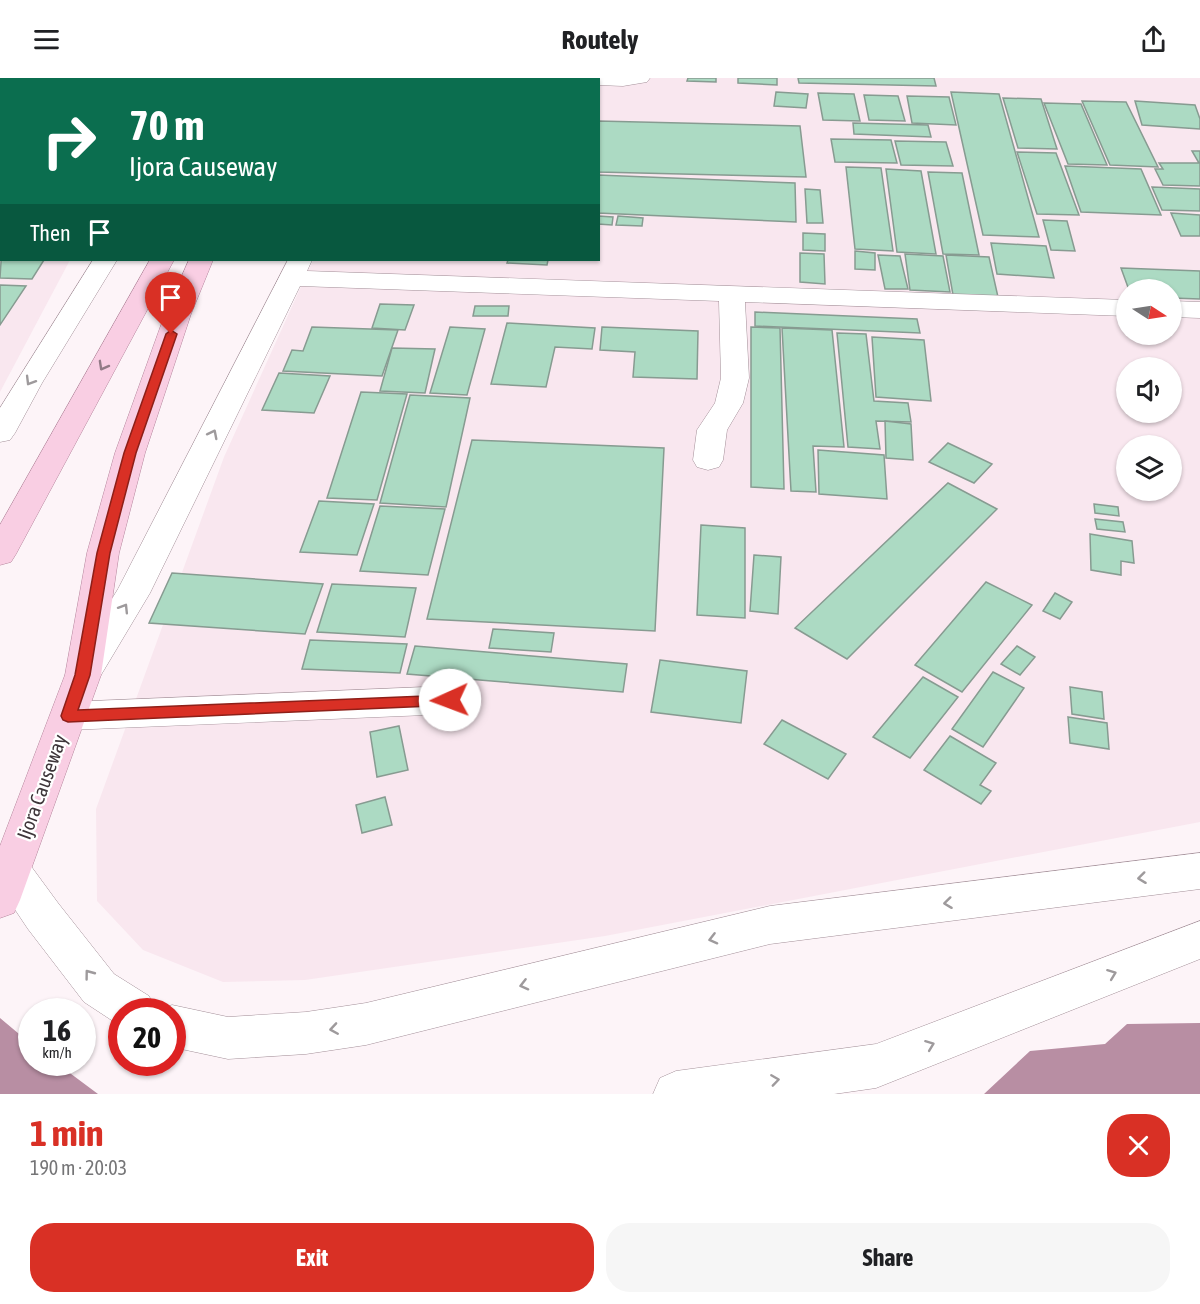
<!DOCTYPE html>
<meta charset="utf-8">
<style>
:root{--surface:#fff;--page:#f6f6f6;--text:#202124;--muted:#757577;--accent:#d93025}
body{margin:0;font-family:"Asap Condensed",sans-serif;background:var(--page);color:var(--text);height:100vh;display:flex;flex-direction:column;font-size:22px;white-space:nowrap}
*{box-sizing:border-box;margin:0}
p{font-size:20px;color:var(--muted)}
.icon{flex:none;width:33px;height:33px;fill:none;stroke:currentColor;stroke-width:2;stroke-linecap:round;stroke-linejoin:round}
.map{position:relative;height:1016px;overflow:hidden}
.drawer{display:flex;flex-direction:column;background:var(--surface);flex:1}
.drawer>*{flex:none}
.hud{position:absolute;left:0px;top:0px;width:600px;height:183px;box-shadow:0 2px 4px #0004;background:#0b6e4f;color:#fff;overflow:hidden}
.needle{width:39px;rotate:102deg}
.tools{position:absolute;left:1116px;top:201px;display:grid;gap:12px}
.tools a{display:grid;place-items:center;width:66px;height:66px;border-radius:50%;background:var(--surface);box-shadow:0 2px 4px #0004;font-size:30px}
.speed{position:absolute;left:18px;top:920px;display:flex;gap:12px;font-size:30px;font-weight:700;text-align:center}
.speed>*{display:grid;place-content:center;width:78px;height:78px;border-radius:50%;background:var(--surface);box-shadow:0 2px 4px #0004;line-height:1}
.speed small{font-size:15px;font-weight:400}
.speed .limit{border:9px solid #d22;background:#fff;color:#111}
.pin{position:absolute;display:grid;place-items:center;width:51px;height:51px;color:#fff;margin:-62px -26px;border-radius:50% 50% 50% 0;rotate:-45deg;box-shadow:0 0 6px #0007}
.pin .icon{rotate:45deg}
.me{position:absolute;width:66px;margin:-33px;rotate:268deg;stroke-linejoin:round;filter:drop-shadow(0 0 4px #0008)}
.turn{display:flex;align-items:center;gap:21px;height:126px;padding:0 30px;font-size:27px}
.turn .icon{width:78px;height:78px;stroke-width:2.5}
.turn b{display:block;font-size:42px;line-height:51px}
.then{display:flex;align-items:center;height:57px;padding:0 30px;background:#0003;gap:12px;font-size:22px}
.round{display:grid;place-items:center;flex:none;width:63px;height:63px;border-radius:24px;background:var(--page)}
.overview{display:flex;align-items:center;justify-content:space-between;height:102px;padding:0 30px}
h1{font-size:36px;font-weight:700;line-height:45px;color:var(--accent)}
.primary-button{display:flex;gap:12px;margin-top:auto;padding:12px 30px}
.primary-button a{flex:1;height:69px;border-radius:24px;background:var(--accent);color:#fff;font-size:24px;font-weight:700;line-height:69px;text-align:center}
.primary-button a+a{background:var(--page);color:var(--text)}
header{display:flex;justify-content:space-between;align-items:center;height:78px;padding:0 30px;background:var(--surface);font-size:27px;font-weight:700}
.map>svg:first-child{display:block}
.built{fill:#f9e7ef;fill-rule:evenodd}
.water{fill:#b88ea3}
.building{fill:#acdac3;stroke:#879b91;stroke-width:1.5}
.lines{fill:none;stroke-linecap:round;stroke-linejoin:round}
.minor-casing{stroke:#a38f98;stroke-width:1}
.major-casing{stroke:#b5849c;stroke-width:1}
.minor{fill:#fff;fill-rule:evenodd}
.major{fill:#f9cee3;fill-rule:evenodd}
.oneway{stroke:#927a86}
.oneway2{stroke:#9e9a9c}
.route{fill:#d93025;stroke:#8d1f18;stroke-width:1.5}
.labels{text-anchor:middle;stroke-width:4.5;stroke-linejoin:round;paint-order:stroke}
.street-label{font-size:20px;fill:#3e363a;stroke:#fff}
</style>
<header><svg class="icon" aria-label="menu" viewBox="0 0 24 24"><path d="M4 6h16M4 12h16M4 18h16"/></svg>Routely<svg class="icon" aria-label="share" viewBox="0 0 24 24"><path d="M12 15V3M7 8l5-5 5 5M5 13v7h14v-7"/></svg></header>
<div class="map">
<svg width="1200" height="1016" viewBox="0 0 1200 1016">
<rect width="100%" height="100%" fill="#fdf4f8"/>
<!-- built -->
<g class="built">
<polygon points="0,0 175,0 2,2 2,182 70,182 0,314"/>
<path d="M394 0H1200V744L605 858 305 902 223 904 143 872 97 823 96 731 224 379 313 182H598V2ZM1126 212H1172V256H1126ZM1126 290H1172V334H1126ZM1126 368H1172V412H1126Z"/>
</g>
<!-- water -->
<g class="water">
<polygon points="0,940 31,966 32,984 55,984 98,1016 0,1016"/>
<polygon points="1200,945 1200,1016 984,1016 1030,973 1105,966 1127,946"/>
</g>
<!-- building -->
<g class="building">
<polygon points="688,0 716,0 716,4 687,3"/>
<polygon points="738,0 777,0 777,7 738,5"/>
<polygon points="798,0 934,0 936,8 799,5"/>
<polygon points="776,14 808,16 806,30 774,28"/>
<polygon points="951,14 999,16 1039,159 983,157"/>
<polygon points="818,15 854,16 860,43 823,42"/>
<polygon points="864,17 898,18 905,43 869,42"/>
<polygon points="907,18 949,19 956,47 912,45"/>
<polygon points="1003,20 1041,21 1057,71 1018,70"/>
<polygon points="1082,23 1126,24 1158,89 1110,87"/>
<polygon points="1135,23 1195,27 1200,41 1200,51 1142,47"/>
<polygon points="1044,25 1081,26 1107,87 1068,86"/>
<polygon points="598,43 800,48 806,99 598,94"/>
<polygon points="853,45 928,47 931,59 854,56"/>
<polygon points="831,61 891,62 897,85 835,84"/>
<polygon points="895,63 946,64 953,88 901,87"/>
<polygon points="1192,73 1200,73 1200,108 1163,107 1155,91 1163,91 1159,85 1199,85"/>
<polygon points="1017,74 1056,75 1079,137 1037,136"/>
<polygon points="1065,88 1141,91 1161,137 1081,134"/>
<polygon points="846,89 881,90 893,173 855,171"/>
<polygon points="886,91 921,93 936,176 897,174"/>
<polygon points="928,94 962,95 979,177 943,176"/>
<polygon points="598,97 795,105 796,144 598,135"/>
<polygon points="1152,109 1200,111 1200,133 1162,132"/>
<polygon points="805,111 820,112 823,145 807,145"/>
<polygon points="1171,135 1200,137 1200,158 1181,158"/>
<polygon points="598,138 613,139 612,147 598,146"/>
<polygon points="618,138 643,140 642,148 616,147"/>
<polygon points="1043,142 1067,143 1075,173 1051,172"/>
<polygon points="803,155 825,156 825,173 803,172"/>
<polygon points="991,165 1046,168 1054,200 997,196"/>
<polygon points="2,168 2,182 44,182 32,201 0,200"/>
<polygon points="855,173 875,175 875,192 855,191"/>
<polygon points="800,175 824,176 825,206 800,204"/>
<polygon points="905,176 943,178 950,214 910,212"/>
<polygon points="878,177 900,178 908,211 885,211"/>
<polygon points="946,177 989,179 998,219 953,217"/>
<polygon points="508,182 548,182 547,187 507,185"/>
<polygon points="1121,190 1200,193 1200,221 1172,220 1172,212 1129,212"/>
<polygon points="0,207 26,208 0,247"/>
<polygon points="380,226 414,227 405,252 372,250"/>
<polygon points="475,228 509,228 508,238 473,238"/>
<polygon points="755,234 917,241 920,255 755,248"/>
<polygon points="507,245 595,250 592,271 555,269 546,309 491,306"/>
<polygon points="312,249 398,252 382,298 283,293 292,272 303,273"/>
<polygon points="450,249 485,251 467,317 430,315"/>
<polygon points="602,249 698,253 697,301 633,299 635,274 600,272"/>
<polygon points="751,249 780,250 784,411 751,409"/>
<polygon points="782,250 832,252 844,369 813,368 816,414 791,413"/>
<polygon points="837,255 866,256 874,323 908,325 911,344 876,343 880,371 848,369"/>
<polygon points="872,259 924,262 931,323 876,319"/>
<polygon points="392,270 435,271 425,315 380,313"/>
<polygon points="279,295 330,298 314,335 262,332"/>
<polygon points="361,314 407,316 377,422 327,420"/>
<polygon points="410,317 470,320 446,429 380,425"/>
<polygon points="885,343 911,346 913,382 886,380"/>
<polygon points="472,362 664,370 655,553 427,541"/>
<polygon points="948,365 992,386 974,405 929,384"/>
<polygon points="818,372 884,377 887,421 819,416"/>
<polygon points="948,405 997,431 847,581 795,550"/>
<polygon points="319,423 374,426 357,477 300,474"/>
<polygon points="1094,426 1118,429 1119,438 1095,435"/>
<polygon points="380,428 445,431 428,497 360,493"/>
<polygon points="1095,441 1123,444 1125,454 1097,451"/>
<polygon points="701,447 745,450 745,540 697,537"/>
<polygon points="1090,456 1132,463 1134,485 1121,483 1121,497 1091,492"/>
<polygon points="754,477 781,479 778,536 750,533"/>
<polygon points="172,495 323,506 305,556 149,545"/>
<polygon points="986,504 1032,527 962,614 915,587"/>
<polygon points="332,506 416,510 405,559 317,554"/>
<polygon points="1055,515 1072,524 1060,541 1043,533"/>
<polygon points="493,551 554,555 551,574 489,570"/>
<polygon points="310,562 407,566 400,595 302,591"/>
<polygon points="415,568 627,586 623,614 407,596"/>
<polygon points="1017,568 1035,579 1020,597 1001,586"/>
<polygon points="660,582 747,593 741,645 651,634"/>
<polygon points="993,594 1024,610 983,669 952,651"/>
<polygon points="923,599 958,619 910,680 873,659"/>
<polygon points="1070,609 1102,614 1104,641 1072,636"/>
<polygon points="1068,639 1107,645 1109,671 1070,665"/>
<polygon points="782,642 846,676 828,701 764,666"/>
<polygon points="399,648 408,692 377,699 370,654"/>
<polygon points="950,658 996,685 980,707 991,713 981,726 924,692"/>
<polygon points="385,719 392,747 362,755 356,727"/>
</g>
<g class="lines">
<defs>
<g id="minor">
<polygon points="97,0 117,0 96,2"/>
<polygon points="150,0 170,0 149,2"/>
<polygon points="371,0 391,0 370,2"/>
<polygon points="536,0 650,0 647,4 623,8 598,7 598,2"/>
<polygon points="93,182 117,182 42,305 15,355 10,362 0,364 0,330"/>
<polygon points="288,182 312,182 307,193 1126,222 1126,238 745,224 749,300 743,325 727,352 723,382 719,389 708,392 697,389 693,382 697,352 715,325 721,300 719,223 300,208 150,515 95,607 83,611 71,607 65,597 118,511"/>
<polygon points="1172,223 1200,224 1200,240 1172,239"/>
<polygon points="450,608 463,612 468,622 463,632 450,636 68,652 55,648 50,638 55,628 68,624"/>
<polygon points="11,775 25,780 58,825 114,896 149,918 156,933 122,933 122,949 84,924 28,851 0,809 0,778"/>
<polygon points="1200,775 1200,811 770,866 366,967 306,976 228,981 172,969 172,933 157,933 172,927 228,939 306,934 366,925 770,828"/>
<polygon points="1200,843 1200,881 876,1010 834,1016 653,1016 660,1000 676,993 876,966"/>
</g>
<g id="major">
<polygon points="212,0 232,0 211,2"/>
<polygon points="259,0 279,0 258,2"/>
<polygon points="287,0 307,0 286,2"/>
<polygon points="150,182 174,182 16,476 11,484 0,487 0,447"/>
<polygon points="189,182 213,182 191,236 145,375 119,475 101,597 20,822 14,835 0,840 0,768 65,597 87,475 115,375 165,236"/>
</g>
</defs>
<!-- minor casing -->
<use href="#minor" class="minor-casing"/>
<!-- major casing -->
<use href="#major" class="major-casing"/>
<!-- minor -->
<use href="#minor" class="minor"/>
<!-- major -->
<use href="#major" class="major"/>
</g>
<!-- one-way arrows -->
<defs><path id="oneway-chevron" d="M-2-3.5L2.5 0L-2 3.5" fill="none" stroke-width="1.6" stroke-linecap="round" stroke-linejoin="round" transform="scale(1.5)"/></defs>
<use class="oneway" href="#oneway-chevron" transform="translate(103 288) rotate(119)"/>
<g class="oneway2">
<use href="#oneway-chevron" transform="translate(30 303) rotate(121)"/>
<use href="#oneway-chevron" transform="translate(213 356) rotate(-63)"/>
<use href="#oneway-chevron" transform="translate(124 530) rotate(-58)"/>
<use href="#oneway-chevron" transform="translate(1142 800) rotate(173)"/>
<use href="#oneway-chevron" transform="translate(948 825) rotate(173)"/>
<use href="#oneway-chevron" transform="translate(713 861) rotate(166)"/>
<use href="#oneway-chevron" transform="translate(89 896) rotate(-127)"/>
<use href="#oneway-chevron" transform="translate(1112 896) rotate(-21)"/>
<use href="#oneway-chevron" transform="translate(524 907) rotate(166)"/>
<use href="#oneway-chevron" transform="translate(334 951) rotate(171)"/>
<use href="#oneway-chevron" transform="translate(930 967) rotate(-21)"/>
<use href="#oneway-chevron" transform="translate(775 1002) rotate(-8)"/>
</g>
<!-- route -->
<polygon class="route" points="171,252 177,256 136,375 110,475 90,597 78,632 450,617 455,618 457,622 455,627 68,644 63,642 61,638 75,597 97,475 124,375 166,256"/>
<g class="labels">
<!-- street labels -->
<g class="street-label">
<text transform="translate(42 709) rotate(-70)" y="7">Ijora Causeway</text>
</g>
</g>
</svg>
<div class="tools">
<a><svg class="needle" viewBox="-14 -14 28 28"><path d="M0-13l5 13h-10z" fill="#e53935"/><path d="M0 13l5-13h-10z" fill="#757577"/></svg></a>
<a><svg class="icon" aria-label="sound" viewBox="0 0 24 24"><path d="M4 9h4l5-4v14l-5-4H4zM17 9q2 3 0 6"/></svg></a>
<a><svg class="icon" aria-label="layers" viewBox="0 0 24 24"><path d="M12 4l9 5-9 5-9-5zM3 14l9 5 9-5"/></svg></a>
</div>
<div class="speed"><div>16<small>km/h</small></div><div class="limit">20</div></div>
<div class="pin" style="left:171px;top:256px;background:#d93025"><svg class="icon" aria-label="arrive" viewBox="0 0 24 24"><path d="M6 21V4h12l-3 4 3 4H6"/></svg></div>
<svg class="me" style="left:450px;top:622px" viewBox="-20 -20 40 40"><circle r="19" fill="#fff"/><path d="M0-13L10 11 0 6-10 11z" fill="#d93025"/></svg>
<div class="hud">
<div class="turn"><svg class="icon" aria-label="right" viewBox="0 0 24 24"><path d="M7 20v-9h11M14 6l5 5-5 5"/></svg><div><b>70 m</b>Ijora Causeway</div></div>
<div class="then">Then<svg class="icon" aria-label="arrive" viewBox="0 0 24 24"><path d="M6 21V4h12l-3 4 3 4H6"/></svg></div>
</div>
</div>
<section class="drawer">
<div class="overview"><div><h1>1 min</h1><p>190 m · 20:03</p></div><a class="round" style="background:#d93025;color:#fff"><svg class="icon" aria-label="close" viewBox="0 0 24 24"><path d="M6 6l12 12M18 6L6 18"/></svg></a></div>
<div class="primary-button"><a>Exit</a><a>Share</a></div>
</section>
